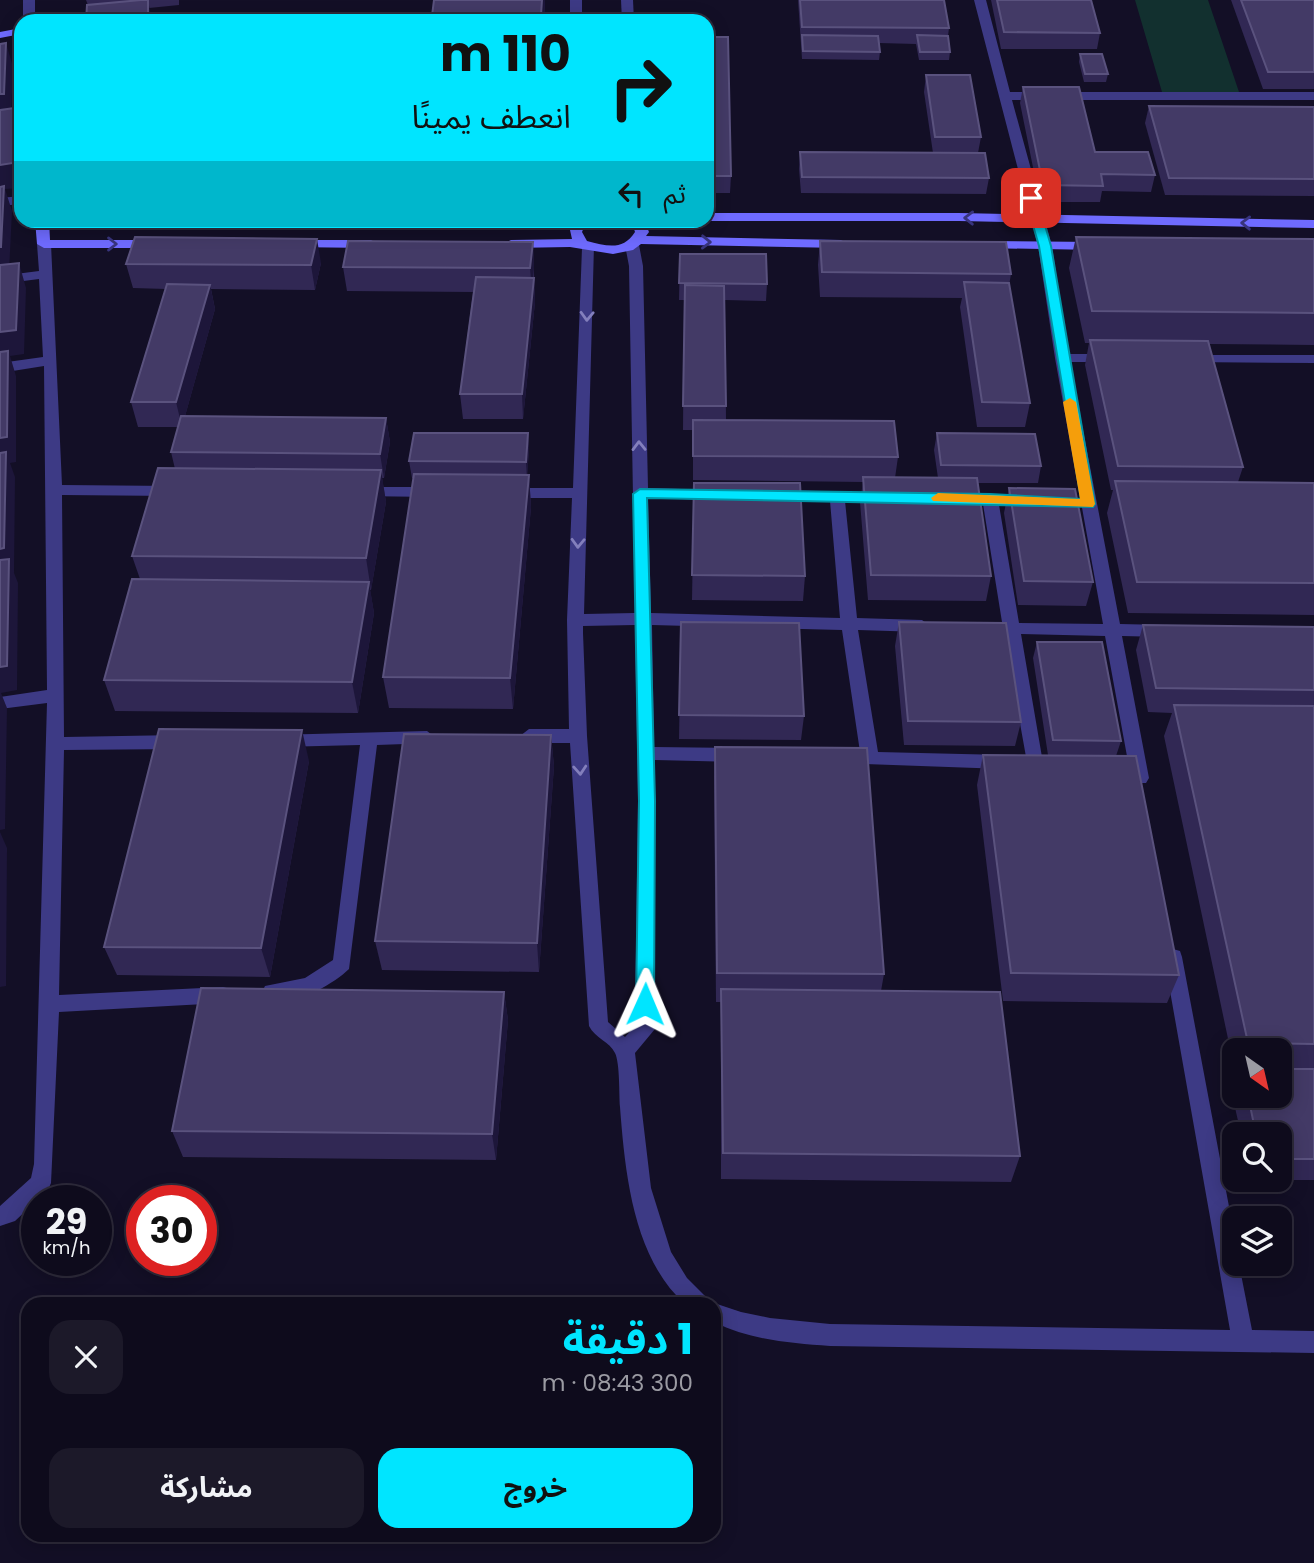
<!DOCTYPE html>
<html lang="ar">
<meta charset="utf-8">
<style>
:root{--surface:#0e0b1c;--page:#1c1929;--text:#f1f3f6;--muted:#9b9ba3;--line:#2e2b3b;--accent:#00e5ff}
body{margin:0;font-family:Poppins,"Noto Sans Arabic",sans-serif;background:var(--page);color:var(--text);direction:rtl;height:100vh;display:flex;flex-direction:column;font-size:26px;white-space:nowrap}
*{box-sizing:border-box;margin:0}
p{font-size:23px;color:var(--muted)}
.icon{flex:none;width:38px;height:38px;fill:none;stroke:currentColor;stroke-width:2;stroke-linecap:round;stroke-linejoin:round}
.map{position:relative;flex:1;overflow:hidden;direction:ltr}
.sheet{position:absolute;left:21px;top:1297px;width:700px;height:245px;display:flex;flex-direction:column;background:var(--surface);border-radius:21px;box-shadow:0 4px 18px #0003,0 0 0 2px var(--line);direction:rtl}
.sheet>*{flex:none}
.guide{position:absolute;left:14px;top:14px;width:700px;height:214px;border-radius:21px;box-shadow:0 4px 18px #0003,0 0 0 2px var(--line);direction:rtl;background:#00e5ff;color:#111;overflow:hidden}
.needle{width:46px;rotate:146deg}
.fabs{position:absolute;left:1222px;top:1038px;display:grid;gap:14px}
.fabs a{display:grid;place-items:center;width:70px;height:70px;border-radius:14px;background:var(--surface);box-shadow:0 4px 18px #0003,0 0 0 2px var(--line);font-size:35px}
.speed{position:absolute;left:21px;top:1185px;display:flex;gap:14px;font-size:35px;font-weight:700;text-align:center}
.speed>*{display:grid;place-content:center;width:91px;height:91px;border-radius:50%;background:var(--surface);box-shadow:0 4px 18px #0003,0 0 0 2px var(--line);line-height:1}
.speed small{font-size:18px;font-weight:400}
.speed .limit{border:10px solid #d22;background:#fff;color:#111}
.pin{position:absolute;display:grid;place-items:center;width:60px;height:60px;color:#fff;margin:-30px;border-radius:14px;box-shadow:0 4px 10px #0006}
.me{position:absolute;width:77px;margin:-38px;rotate:1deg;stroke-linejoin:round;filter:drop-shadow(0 0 5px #0008)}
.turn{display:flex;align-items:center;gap:24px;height:147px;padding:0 28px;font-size:32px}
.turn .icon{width:91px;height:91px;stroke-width:2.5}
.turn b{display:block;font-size:49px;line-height:60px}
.then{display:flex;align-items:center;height:66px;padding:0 28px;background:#0003;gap:14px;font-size:26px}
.round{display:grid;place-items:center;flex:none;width:74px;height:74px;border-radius:21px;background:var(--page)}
.headline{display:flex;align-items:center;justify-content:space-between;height:119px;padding:0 28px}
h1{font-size:42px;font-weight:700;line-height:52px;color:var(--accent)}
.cta{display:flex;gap:14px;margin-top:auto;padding:14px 28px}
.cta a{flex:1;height:80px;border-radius:21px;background:var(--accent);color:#111;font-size:28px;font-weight:700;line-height:80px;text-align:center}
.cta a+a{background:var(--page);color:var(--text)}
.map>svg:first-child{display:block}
.green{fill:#12302f}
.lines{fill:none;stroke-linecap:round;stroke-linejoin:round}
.street{fill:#3d3a85;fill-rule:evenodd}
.secondary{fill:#6f6bff;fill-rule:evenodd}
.wall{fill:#312854}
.shaded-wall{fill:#1d163a}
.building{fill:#433a66;stroke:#5a527e;stroke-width:2}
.oneway{stroke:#38347d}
.oneway2{stroke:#837fbc}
.route{fill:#00e5ff;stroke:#0095a6;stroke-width:2}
.slow{fill:#f59e0b}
</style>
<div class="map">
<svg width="1314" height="1563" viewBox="0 0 1314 1563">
<rect width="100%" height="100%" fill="#130f26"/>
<!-- green -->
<polygon class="green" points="1135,0 1208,0 1239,92 1162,92"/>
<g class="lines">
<!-- street -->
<g class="street">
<rect x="23" y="0" width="12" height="21"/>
<rect x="570" y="0" width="12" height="21"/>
<polygon points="621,0 633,0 634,21 622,21"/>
<polygon points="974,0 986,0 1010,92 1314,92 1314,100 1012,100 1052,246 1068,354 1108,354 1115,358 1108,362 1070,362 1120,624 1164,625 1172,631 1164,637 1122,636 1149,778 1146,783 1134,783 1131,778 1105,636 1021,634 1043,763 1040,768 1028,768 1004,634 985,634 977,628 985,622 1002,622 983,504 957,503 949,498 957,493 1036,497 1039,501 1031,506 999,505 1019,623 1103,624 1055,358 1038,246"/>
<polygon points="21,196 21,204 0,206 0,198"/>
<polygon points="44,240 51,244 62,485 174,486 182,491 174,496 62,495 64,737 179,735 188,742 179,749 64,750 59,995 223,987 230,989 233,995 230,1001 223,1003 59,1012 51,1183 48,1190 15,1221 0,1226 0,1206 31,1178 34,1164 47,703 0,709 0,697 47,690 44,366 0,373 0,363 43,357 39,279 0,284 0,276 39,271 37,244"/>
<path d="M632 241 639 245 643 266 648 488 716 490 724 495 716 500 648 498 651 613 840 618 830 501 779 500 771 495 779 490 889 493 892 497 889 501 884 502 845 501 857 618 922 620 930 626 922 632 858 630 878 752 1004 755 1010 757 1013 762 1010 767 1004 769 837 763 834 758 837 753 860 752 842 630 652 625 654 747 738 748 747 755 738 762 655 760V1029L635 1053 651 1188 671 1252 687 1278 711 1302 741 1312 770 1318 830 1324 1230 1330 1164 957 1166 951 1173 949 1180 951 1182 957 1234 1233V1264H1239L1252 1330 1314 1331V1353L830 1346C790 1343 750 1340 714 1322V1304H685C633 1258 625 1172 620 1107 619 1095 620 1063 615 1053 610 1042 595 1038 589 1026L570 743H529L520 736 529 729H569L567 620 572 498H507L499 493 507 488H573L582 248 584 245H594L584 614 635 613 629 266 625 245ZM635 625 638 801 635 1026 625 1037 608 1022 587 736 583 633V626Z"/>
<polygon points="1192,355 1314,355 1314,363 1187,362 1187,356"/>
<polygon points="363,487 433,487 441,492 433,497 358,496 355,492 358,488"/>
<path d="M427 731 436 738 433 743 377 745 349 969C330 987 292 1007 265 998L262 992 265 986 305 978 333 960 360 745 280 747 271 740 274 735Z"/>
</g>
<!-- secondary -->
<g class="secondary">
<polygon points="21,28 21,34 0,38 0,32"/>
<polygon points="707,213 959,213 1314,220 1314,228 959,221 707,221"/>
<polygon points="35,220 49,220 50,240 154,240 161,244 154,248 44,248 37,244"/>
<path d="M574 220H587L582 232 587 241C607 246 623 251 635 232L631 220H644L649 232 646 236 841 240 848 244 841 248 641 244 633 250 613 254 570 247 511 248 504 244 511 240 572 239 570 230Z"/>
<polygon points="294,240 371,240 378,244 371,248 289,247 289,241"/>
<polygon points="985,241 1097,242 1104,246 1097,250 980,248 978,245"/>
</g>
</g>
<!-- wall -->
<g class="wall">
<polygon points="86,0 179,0 179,5 149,8 88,5"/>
<polygon points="545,0 544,21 432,21 432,16"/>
<polygon points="798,0 944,0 949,28 948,36 950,52 949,60 919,60 916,44 879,43 880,52 879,60 802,59"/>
<polygon points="991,0 1091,0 1100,33 1097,49 1001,49"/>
<polygon points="1231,0 1314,0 1314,89 1263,89"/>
<polygon points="707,37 731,176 730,193 707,193"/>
<polygon points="1080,54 1108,74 1106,82 1084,82 1079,62"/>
<polygon points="926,75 981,137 978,153 989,178 986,194 801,193 799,169 800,152 933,153 924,92"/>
<polygon points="1023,87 1095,152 1155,175 1151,192 1102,191 1100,202 1040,202 1020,103"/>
<polygon points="1149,106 1314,107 1314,196 1165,195 1145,123"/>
<polygon points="1076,237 1314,239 1314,345 1209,344 1243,467 1238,482 1314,483 1314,615 1128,613 1107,513 1113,490 1111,490 1085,365 1089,343 1085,343 1069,268"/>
<polygon points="820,241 1011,274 1009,286 1030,403 1025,427 977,427 960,307 962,298 820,297 818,265"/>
<polygon points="533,242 535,302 523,419 463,419 460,394 473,292 347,291 343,267"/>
<polygon points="680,254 767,284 766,301 725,300 726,420 898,457 895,478 938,478 934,450 937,433 1041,466 1038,483 978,483 991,576 986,601 868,600 860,502 863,482 693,480 693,430 683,430 684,300 679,300"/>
<polygon points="321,263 315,290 211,289 215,309 185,416 386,418 390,442 384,478 382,478 386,502 371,590 370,590 374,613 358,713 115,711 104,680 140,579 132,556 175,469 171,452 178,427 138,427 131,402 166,289 133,288 126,264"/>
<polygon points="528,433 529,450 527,475 529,475 531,507 513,709 389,708 383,677 414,478 412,478 409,461"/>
<polygon points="694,483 805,576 803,601 692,600"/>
<polygon points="1009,488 1093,582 1086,606 1018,605 1004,513"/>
<polygon points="681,622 804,716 801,740 679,739"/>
<polygon points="899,622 1021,722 1015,746 904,745 895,646"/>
<polygon points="1143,625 1314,627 1314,1180 1269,1180 1279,1180 1279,1134 1241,1134 1231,1090 1234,1085 1234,1096 1279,1096 1279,1050 1234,1050 1234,1067 1164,736 1172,713 1148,712 1136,650"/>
<polygon points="1037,642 1121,741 1116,756 1179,975 1167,1003 1003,1001 977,785 983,755 1048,755 1033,658"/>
<polygon points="551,735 554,766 539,972 382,970 375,941"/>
<polygon points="715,747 884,974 881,991 1020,1156 1011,1182 721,1179 721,1002 716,1002 714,777"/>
<polygon points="309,761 270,977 117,975 104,947"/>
<polygon points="504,992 508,1020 496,1160 183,1157 172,1131"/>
</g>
<!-- shaded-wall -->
<g class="shaded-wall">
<polygon points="148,0 152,21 148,21"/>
<polygon points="542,0 545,0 544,21 541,21"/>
<polygon points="6,43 13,67 11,118 0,119 0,94"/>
<polygon points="15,108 21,127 21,188 5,189 12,211 9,272 0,273 0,165"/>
<polygon points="317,239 321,263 315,290 311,265"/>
<polygon points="533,242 534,267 532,293 530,268"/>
<polygon points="19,263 26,288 24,354 10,356 16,376 16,462 10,463 15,477 14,573 18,583 17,690 1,693 7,708 5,829 0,830 0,332"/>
<polygon points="534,278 535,302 523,419 522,394"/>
<polygon points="210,285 215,309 182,427 176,402"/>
<polygon points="386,418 390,442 384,478 380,454"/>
<polygon points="528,433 529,450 527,479 526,462"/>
<polygon points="381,470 386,502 371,590 366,558"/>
<polygon points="529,475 531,507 513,709 510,678"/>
<polygon points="369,582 374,613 358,713 352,682"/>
<polygon points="302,730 309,761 270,977 261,948"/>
<polygon points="551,735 554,766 539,972 537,943"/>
<polygon points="0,832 7,848 6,986 0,987"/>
<polygon points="504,992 508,1020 496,1160 492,1134"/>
</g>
<!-- building -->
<g class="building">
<polygon points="141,0 148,0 148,21 86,21 87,5"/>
<polygon points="434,0 542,0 541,15 432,16"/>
<polygon points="800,0 944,0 949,28 802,27"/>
<polygon points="997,0 1091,0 1100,33 1004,32"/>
<polygon points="1241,0 1314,0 1314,72 1268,72"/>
<polygon points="802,35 878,36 880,52 803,51"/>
<polygon points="917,35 948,36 950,52 920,52"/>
<polygon points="707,37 728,37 731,176 707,176"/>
<polygon points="6,43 4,94 0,94 0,44"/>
<polygon points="1080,54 1102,54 1108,74 1085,74"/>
<polygon points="926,75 970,75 981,137 935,137"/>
<polygon points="1023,87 1079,87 1095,152 1148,152 1155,175 1101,174 1103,186 1043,185"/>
<polygon points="1149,106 1314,107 1314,179 1169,178"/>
<polygon points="15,108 13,163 0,165 0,110"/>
<polygon points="800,152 985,153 989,178 802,177"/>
<polygon points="4,186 1,247 0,247 0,187"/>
<polygon points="135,237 317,239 311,265 126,264"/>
<polygon points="1076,237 1314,239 1314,313 1092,311"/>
<polygon points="348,241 533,242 530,268 343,267"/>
<polygon points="820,241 1006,242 1011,274 822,272"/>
<polygon points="680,254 766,254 767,284 679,283"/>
<polygon points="19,263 16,330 0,332 0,265"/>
<polygon points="476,277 534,278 522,394 460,394"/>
<polygon points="964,282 1009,283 1030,403 982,402"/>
<polygon points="167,284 210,285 176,402 131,402"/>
<polygon points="685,285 724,286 726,406 683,406"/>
<polygon points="1090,340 1208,341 1243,467 1118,466"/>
<polygon points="8,351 7,437 0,438 0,352"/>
<polygon points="181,416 386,418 380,454 171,452"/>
<polygon points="693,420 894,421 898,457 693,456"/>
<polygon points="414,433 528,433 526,462 409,461"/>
<polygon points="937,433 1035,434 1041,466 941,465"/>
<polygon points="6,452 4,548 0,549 0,453"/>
<polygon points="158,468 381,470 366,558 132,556"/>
<polygon points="414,474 529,475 510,678 383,677"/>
<polygon points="863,477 977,478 991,576 871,575"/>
<polygon points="1115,481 1314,483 1314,583 1137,582"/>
<polygon points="694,483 800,483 805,576 692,575"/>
<polygon points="1009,488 1075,489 1093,582 1024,581"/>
<polygon points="9,559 7,666 0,667 0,560"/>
<polygon points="132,579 369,582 352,682 104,680"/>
<polygon points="681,622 799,623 804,716 679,715"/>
<polygon points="899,622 1006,623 1021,722 908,721"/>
<polygon points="1143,625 1314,627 1314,690 1156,688"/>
<polygon points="1037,642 1102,642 1121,741 1053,740"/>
<polygon points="1174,705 1314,706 1314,1044 1248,1043"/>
<polygon points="159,729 302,730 261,948 104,947"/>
<polygon points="404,734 551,735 537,943 375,941"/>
<polygon points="715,747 867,748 884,974 717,973"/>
<polygon points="983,755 1136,756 1179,975 1011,973"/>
<polygon points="201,988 504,992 492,1134 172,1131"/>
<polygon points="721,989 1000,992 1020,1156 723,1153"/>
<polygon points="1279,1069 1314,1069 1314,1159 1279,1159 1279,1134 1256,1134 1248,1096 1279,1096"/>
</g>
<!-- one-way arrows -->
<defs><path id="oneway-chevron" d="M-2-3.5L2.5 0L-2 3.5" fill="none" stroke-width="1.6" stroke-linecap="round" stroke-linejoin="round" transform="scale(1.75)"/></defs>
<g class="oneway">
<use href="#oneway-chevron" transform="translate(969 218) rotate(-179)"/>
<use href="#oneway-chevron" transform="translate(1246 223) rotate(-179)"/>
<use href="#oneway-chevron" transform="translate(706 242) rotate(1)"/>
<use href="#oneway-chevron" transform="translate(112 244)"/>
</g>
<g class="oneway2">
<use href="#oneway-chevron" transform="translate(587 316) rotate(92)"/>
<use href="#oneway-chevron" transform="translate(639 446) rotate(-91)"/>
<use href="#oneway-chevron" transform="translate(578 543) rotate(92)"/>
<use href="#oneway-chevron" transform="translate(580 770) rotate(86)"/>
</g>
<!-- route -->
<polygon class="route" points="1031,194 1037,198 1051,246 1095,504 1093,507 647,498 655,801 654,1004 645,1011 639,1009 636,1004 639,801 633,494 640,489 990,494 1081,499 1039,246 1025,198"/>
<!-- slow -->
<polygon class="slow" points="1070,398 1076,402 1095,504 1093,507 933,501 931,498 938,493 1080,499 1063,402"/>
</svg>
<div class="fabs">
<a><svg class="needle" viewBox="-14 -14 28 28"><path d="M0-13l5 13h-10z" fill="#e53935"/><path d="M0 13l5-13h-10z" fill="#9b9ba3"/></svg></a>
<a><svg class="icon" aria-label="search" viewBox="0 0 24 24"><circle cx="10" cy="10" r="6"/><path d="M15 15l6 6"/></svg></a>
<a><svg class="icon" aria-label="layers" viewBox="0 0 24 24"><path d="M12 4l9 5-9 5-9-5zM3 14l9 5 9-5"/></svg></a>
</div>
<div class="speed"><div>29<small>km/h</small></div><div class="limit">30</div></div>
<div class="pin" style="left:1031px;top:198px;background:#d93025"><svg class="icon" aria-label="arrive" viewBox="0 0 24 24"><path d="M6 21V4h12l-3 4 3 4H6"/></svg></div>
<svg class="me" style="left:645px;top:1004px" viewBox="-20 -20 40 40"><path d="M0-17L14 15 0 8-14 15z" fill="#00e5ff" stroke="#fff" stroke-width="4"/></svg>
<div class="guide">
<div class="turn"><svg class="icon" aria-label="right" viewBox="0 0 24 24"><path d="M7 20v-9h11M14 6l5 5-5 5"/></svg><div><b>110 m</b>انعطف يمينًا</div></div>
<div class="then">ثم<svg class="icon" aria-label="left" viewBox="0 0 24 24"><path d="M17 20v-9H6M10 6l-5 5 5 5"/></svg></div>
</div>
<section class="sheet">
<div class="headline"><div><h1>1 دقيقة</h1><p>300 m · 08:43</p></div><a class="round"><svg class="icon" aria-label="close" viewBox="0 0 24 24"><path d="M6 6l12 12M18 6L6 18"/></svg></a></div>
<div class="cta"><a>خروج</a><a>مشاركة</a></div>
</section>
</div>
